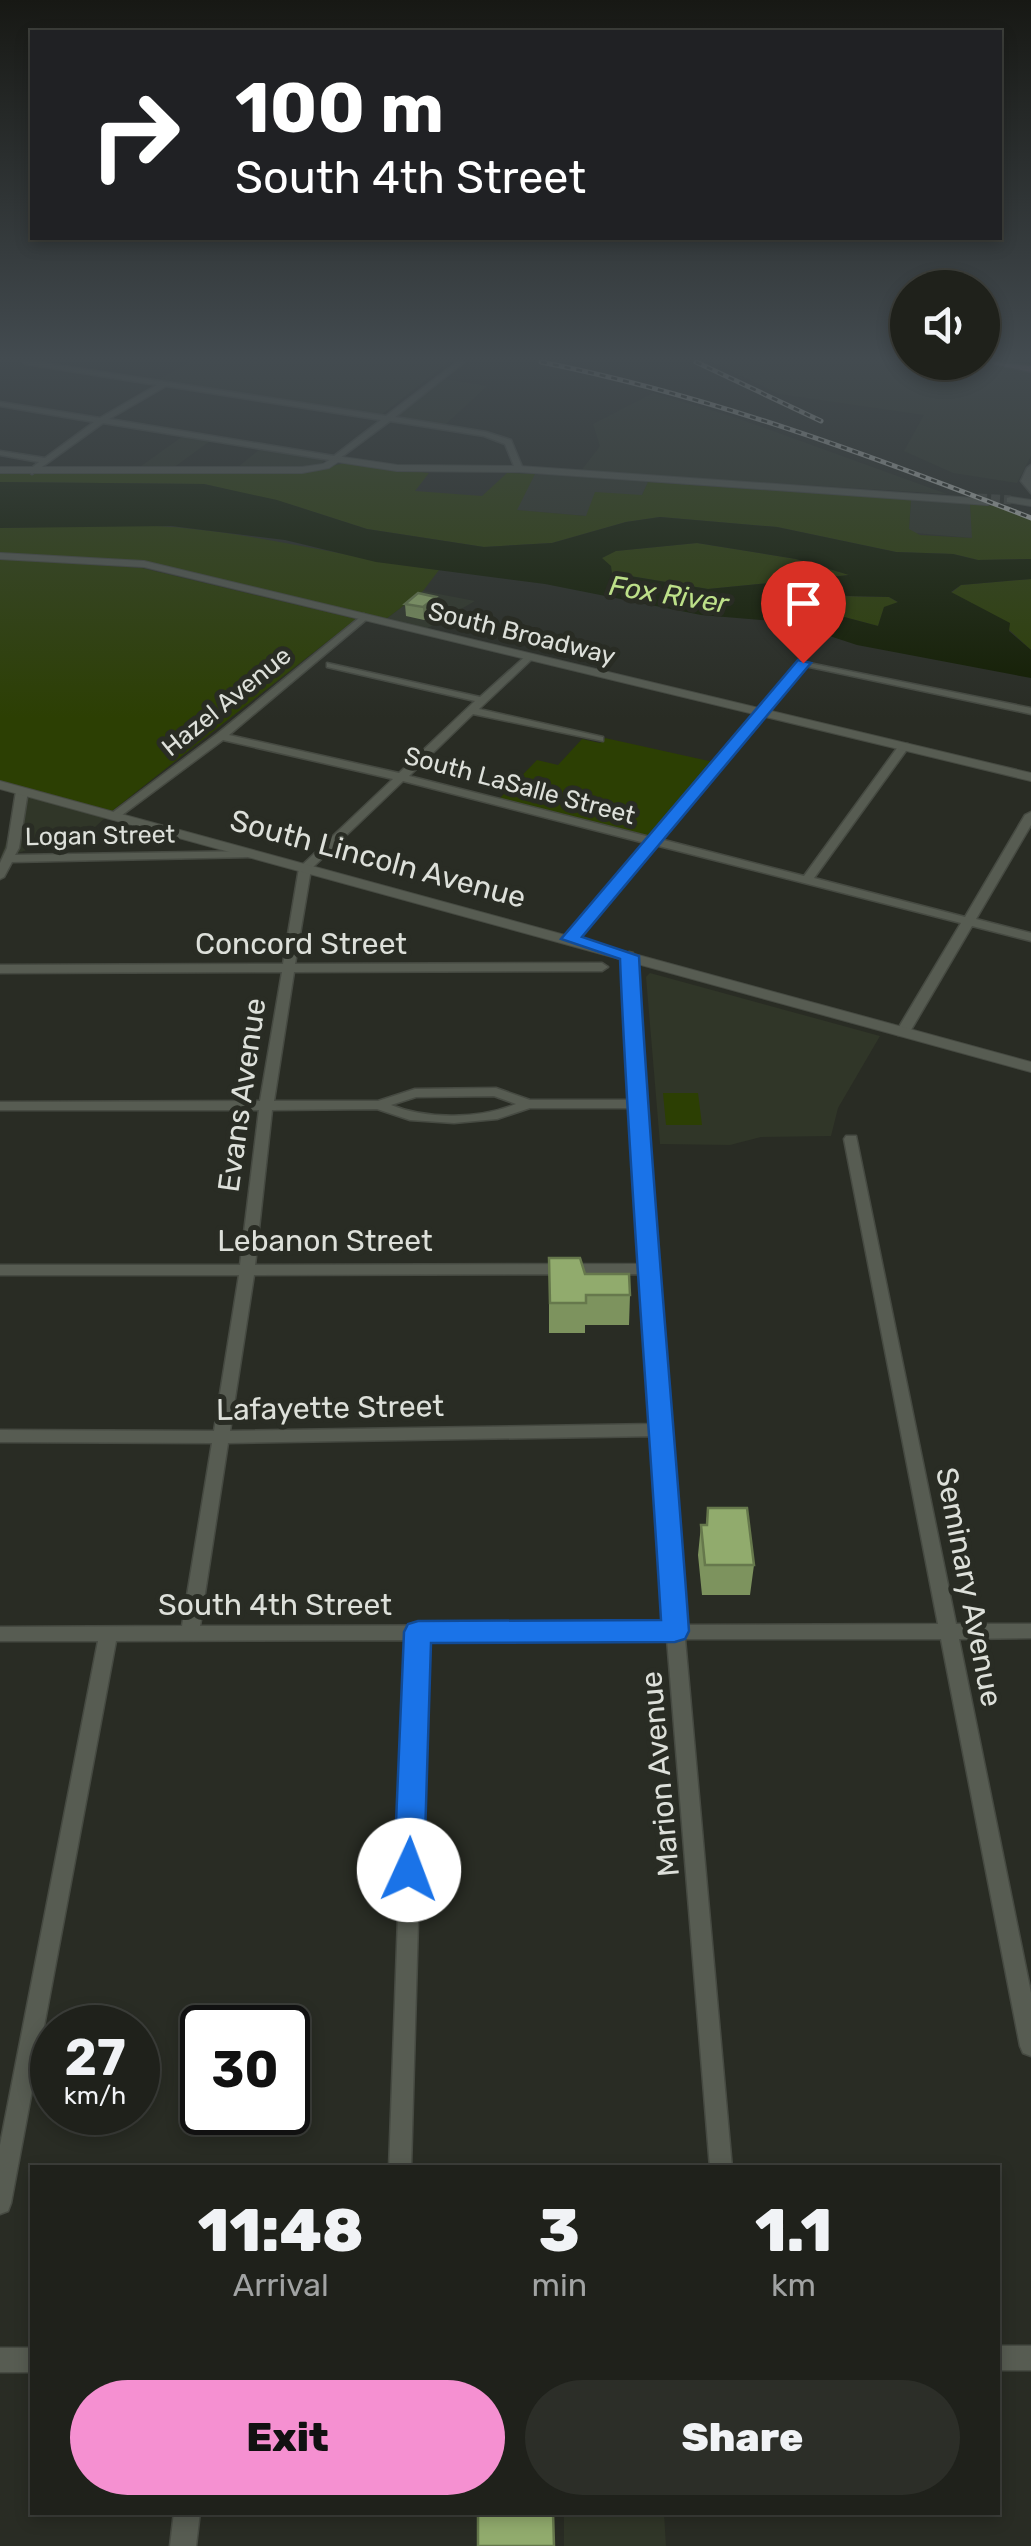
<!DOCTYPE html>
<style>
:root{--surface:#1f211b;--page:#2c2e28;--text:#f1f3f6;--muted:#a1a3a3;--line:#3c3e3a;--accent:#f590d1}
body{margin:0;font-family:Rubik,sans-serif;background:var(--page);color:var(--text);height:100vh;display:flex;flex-direction:column;font-size:38px;white-space:nowrap}
*{box-sizing:border-box;margin:0}
p{font-size:32px;color:var(--muted)}
.icon{flex:none;width:55px;height:55px;fill:none;stroke:currentColor;stroke-width:2;stroke-linecap:round;stroke-linejoin:round}
.map{position:relative;flex:1;overflow:hidden}
.sheet{position:absolute;left:30px;top:2165px;width:970px;height:350px;display:flex;flex-direction:column;background:var(--surface);border-radius:0px;box-shadow:0 5px 15px #0003,0 0 0 2px var(--line)}
.sheet>*{flex:none}
.hud{position:absolute;left:30px;top:30px;width:972px;height:210px;border-radius:0px;box-shadow:0 5px 15px #0003,0 0 0 2px var(--line);background:#202124;color:#fff;overflow:hidden}
.buttons{position:absolute;left:890px;top:270px;display:grid;gap:20px}
.buttons a{display:grid;place-items:center;width:110px;height:110px;border-radius:50%;background:var(--surface);box-shadow:0 5px 15px #0003,0 0 0 2px var(--line);font-size:50px}
.speed{position:absolute;left:30px;top:2005px;display:flex;gap:20px;font-size:50px;font-weight:700;text-align:center}
.speed>*{display:grid;place-content:center;width:130px;height:130px;border-radius:50%;background:var(--surface);box-shadow:0 5px 15px #0003,0 0 0 2px var(--line);line-height:1}
.speed small{font-size:25px;font-weight:400}
.speed .limit{border:5px solid #111;border-radius:15px;background:#fff;color:#111}
.pin{position:absolute;display:grid;place-items:center;width:85px;height:85px;color:#fff;margin:-102px -42px;border-radius:50% 50% 50% 0;rotate:-45deg;box-shadow:0 0 10px #0007}
.pin .icon{rotate:45deg}
.me{position:absolute;width:110px;margin:-55px;rotate:2deg;stroke-linejoin:round;filter:drop-shadow(0 0 8px #0008)}
.turn{display:flex;align-items:center;gap:35px;height:210px;padding:0 40px;font-size:45px}
.turn .icon{width:130px;height:130px;stroke-width:2.5}
.turn b{display:block;font-size:70px;line-height:85px}
.eta{display:flex;justify-content:space-evenly;align-items:center;height:170px;text-align:center}
.eta b{font-size:60px;font-weight:800;line-height:70px}
.primary-button{display:flex;gap:20px;margin-top:auto;padding:20px 40px}
.primary-button a{flex:1;height:115px;border-radius:60px;background:var(--accent);color:#111;font-size:40px;font-weight:800;line-height:115px;text-align:center}
.primary-button a+a{background:var(--page);color:var(--text)}
.map>svg:first-child{display:block}
.built{fill:#303628}
.green{fill:#2c3f03}
.water{fill:#121d00;fill-rule:evenodd}
.lines{fill:none;stroke-linecap:round;stroke-linejoin:round}
.minor-tunnel{stroke:#44473f;stroke-width:9;stroke-dasharray:9 4;stroke-linecap:butt}
.minor-casing{stroke:#464a42;stroke-width:3}
.tertiary-casing{stroke:#464a42;stroke-width:2}
.primary-casing{stroke:#464a42;stroke-width:3}
.minor{fill:#575c52;fill-rule:evenodd}
.tertiary{fill:#575c52;fill-rule:evenodd}
.primary{fill:#896479;fill-rule:evenodd}
.rail-casing{stroke:#c3c6c0;stroke-width:5}
.rail{stroke:#292c24;stroke-width:2.5;stroke-dasharray:6;stroke-linecap:butt}
.wall{fill:#7d935e}
.shaded-wall{fill:#66784c}
.building{fill:#91ab6d;stroke:#66784c;stroke-width:2.5}
.route{fill:#1a73e8;stroke:#114b97;stroke-width:2.5}
.labels{text-anchor:middle;stroke-width:10;stroke-linejoin:round;paint-order:stroke}
.far-street-label{font-size:25px;fill:#dde0da;stroke:#292c24}
.far-water-label{font-size:28px;font-style:italic;fill:#bde089;stroke:#292c24}
.street-label{font-size:30px;fill:#dde0da;stroke:#292c24}
</style>
<div class="map">
<svg width="1031" height="2546" viewBox="0 0 1031 2546">
<rect width="100%" height="100%" fill="#292c24"/>
<!-- built -->
<g class="built">
<polygon points="188,362 449,362 381,415 159,380"/>
<polygon points="712,362 986,362 1031,372 1031,456 1017,483 953,473 904,451 924,415 779,394"/>
<polygon points="445,379 487,386 445,425 395,418"/>
<polygon points="653,393 734,417 947,494 581,471 600,446 593,424"/>
<polygon points="183,436 210,441 173,468 137,469"/>
<polygon points="260,449 321,459 324,462 312,467 238,467"/>
<polygon points="535,474 648,482 642,495 587,516 516,510"/>
<polygon points="911,500 970,504 973,538 915,533 909,530"/>
<polygon points="423,591 475,601 426,629 386,619"/>
<polygon points="24,794 106,817 95,827 0,859"/>
<polygon points="650,973 880,1036 838,1108 831,1136 761,1137 730,1145 660,1144 646,977"/>
<polygon points="564,2513 664,2513 666,2546 564,2546"/>
</g>
<!-- green -->
<g class="green">
<polygon points="345,463 429,473 415,491 482,496 507,473 535,474 517,510 586,516 595,492 642,495 648,482 911,500 909,529 920,535 972,538 970,504 997,506 1031,520 1031,559 978,560 953,554 896,552 777,527 660,517 626,522 552,543 484,547 367,529 292,505 204,484 0,482 0,473 300,473"/>
<path d="M128 525C234 526 334 556 439 570L423 591 386 619 175 568 0 553V528Z"/>
<polygon points="697,543 796,559 850,575 708,589 612,573 602,558 615,551"/>
<polygon points="0,559 142,568 356,619 112,811 0,781"/>
<polygon points="1031,579 1031,650 992,614 951,593 961,585"/>
<polygon points="824,596 889,597 899,603 884,608 878,626 780,600"/>
<polygon points="605,738 718,763 653,843 496,802 537,760 558,765 582,739 600,743"/>
<polygon points="663,1093 698,1093 702,1125 666,1125"/>
</g>
<!-- water -->
<path class="water" d="M0 482 204 484 277 500 367 529 484 547 552 543 626 522 660 517 777 527 896 552 953 554 978 560 1031 559V579L961 585 951 592 1010 623 1009 631 1031 650V678L857 645 787 622 701 615 545 584 376 562 285 540 171 526 0 528ZM697 543 796 559 849 575 708 589 612 573 611 566 602 558 616 551ZM813 595 889 597 898 602 884 607 878 626 781 600Z"/>
<g class="lines">
<!-- minor-tunnel -->
<polyline class="minor-tunnel" points="978,498 1011,500"/>
<defs>
<g id="minor">
<path d="M23 362H37L386 416 457 362H464L395 417 486 432 511 440 523 469 516 471 505 444 484 436 390 421 336 461 103 423 32 474 28 471 39 462 0 455V451L45 458 94 422 0 406V402L100 418 157 385 26 364ZM166 386 381 420 334 456 109 419Z"/>
<polygon points="1031,465 1031,493 1021,481 1027,468"/>
<path d="M364 614 369 617 367 619 229 735 399 773 475 701 327 667V663L480 697 528 654 533 657 532 659 479 709 603 737V741L473 714 409 776 650 837 799 661 1031 708V714L805 666 660 839 804 876 900 744H908V748L814 878 965 917 1025 815 1031 812V825L976 919 1031 933V941L972 926 908 1035H898L896 1032 961 923 655 845 574 942H566V936L645 843 403 781 311 869 295 964 602 963 608 967 602 971 294 972 274 1101H378L415 1089 496 1088 530 1100H630L623 956 629 952 633 953 644 1113 658 1254 684 1625 938 1624 844 1139 846 1136H856L956 1624H1031V1638L959 1639 1031 1993V2056L1023 2053 1020 2046 941 1639H685L732 2168H710L667 1639 426 1640 411 2168H389L408 1640 116 1641 11 2203 8 2211 0 2214V2145L98 1641H0V1627L182 1626 212 1443 0 1442V1430L214 1431 239 1275H0V1265H240L259 1110H0V1102L260 1101 282 972 0 973V965L283 964 299 868 393 779 223 740 118 818 114 819 108 816 217 734ZM494 1096 516 1104C481 1119 427 1120 391 1105L416 1097ZM530 1108H630L644 1264 255 1265 272 1110 377 1109 410 1120 454 1123 497 1119ZM645 1274 654 1424 230 1431 254 1275ZM654 1436 666 1625 200 1626 228 1443Z"/>
<polygon points="22,788 28,791 19,848 15,855 252,851 258,854 252,857 12,862 4,877 0,879 0,863 7,848 16,791"/>
<rect x="998" y="2346" width="33" height="24"/>
<rect x="0" y="2348" width="32" height="24"/>
<polygon points="174,2512 200,2512 196,2546 170,2546"/>
</g>
<g id="tertiary">
<polygon points="336,456 397,465 519,466 988,499 993,502 988,505 519,472 397,471 338,462 329,468 302,473 0,473 0,467 302,467 323,464"/>
<polygon points="1011,497 1031,500 1031,506 1007,502 1007,498"/>
<polygon points="0,553 144,561 1031,773 1031,781 144,567 0,559"/>
<polygon points="0,781 1031,1062 1031,1072 0,789"/>
</g>
<polygon id="primary" points="991,362 1031,366 1031,372 993,364"/>
</defs>
<!-- minor casing -->
<use href="#minor" class="minor-casing"/>
<!-- tertiary casing -->
<use href="#tertiary" class="tertiary-casing"/>
<!-- primary casing -->
<use href="#primary" class="primary-casing"/>
<!-- minor -->
<use href="#minor" class="minor"/>
<!-- tertiary -->
<use href="#tertiary" class="tertiary"/>
<!-- primary -->
<use href="#primary" class="primary"/>
<defs>
<g id="rail">
<path d="M541 362C711 396 870 455 1031 518"/>
<polyline points="696,362 821,421"/>
</g>
</defs>
<!-- rail casing -->
<use href="#rail" class="rail-casing"/>
<!-- rail -->
<use href="#rail" class="rail"/>
</g>
<!-- wall -->
<g class="wall">
<polygon points="436,597 436,609 424,620 406,616 405,604"/>
<polygon points="549,1258 630,1295 629,1325 585,1325 585,1333 549,1333"/>
<polygon points="708,1508 754,1565 750,1595 702,1595 698,1555 701,1525 706,1525"/>
</g>
<!-- shaded-wall -->
<polygon class="shaded-wall" points="436,597 436,609 424,620 423,607"/>
<!-- building -->
<g class="building">
<polygon points="418,593 436,597 423,607 405,604"/>
<polygon points="549,1258 580,1258 585,1274 629,1274 630,1295 586,1295 586,1303 550,1303"/>
<polygon points="708,1508 747,1508 754,1565 705,1565 701,1525 707,1525"/>
<polygon points="478,2512 553,2512 554,2546 478,2546"/>
</g>
<!-- sky -->
<linearGradient id="sky" x2="0" y2="1"><stop stop-color="#171814"/><stop offset="0.5" stop-color="#434b50"/><stop offset="1" stop-color="#434b50" stop-opacity="0"/></linearGradient>
<rect width="1031" height="718" fill="url(#sky)"/>
<!-- route -->
<path class="route" d="M798 660 811 663 582 937 639 956C651 1181 673 1406 689 1631L685 1639 675 1642 431 1643 424 1870 420 1879 409 1883 399 1879 394 1870 404 1632 408 1624 418 1621 661 1620C648 1400 629 1180 620 959L561 939Z"/>
<g class="labels">
<!-- far-street labels -->
<g class="far-street-label">
<text transform="translate(522 633) rotate(14)" y="9">South Broadway</text>
<text transform="translate(226 701) rotate(-39)" y="9">Hazel Avenue</text>
<text transform="translate(520 785) rotate(15)" y="9">South LaSalle Street</text>
<text transform="translate(100 835) rotate(-1)" y="9">Logan Street</text>
</g>
<!-- far-water labels -->
<g class="far-water-label">
<text transform="translate(669 594) rotate(9)" y="10">Fox River</text>
</g>
<!-- street labels -->
<g class="street-label">
<text transform="translate(378 859) rotate(15)" y="10">South Lincoln Avenue</text>
<text x="301" y="954">Concord Street</text>
<text transform="translate(242 1095) rotate(-82)" y="10">Evans Avenue</text>
<text x="325" y="1251">Lebanon Street</text>
<text transform="translate(330 1408) rotate(-1)" y="10">Lafayette Street</text>
<text transform="translate(969 1587) rotate(79)" y="10">Seminary Avenue</text>
<text x="275" y="1615">South 4th Street</text>
<text transform="translate(660 1774) rotate(-95)" y="10">Marion Avenue</text>
</g>
</g>
</svg>
<div class="buttons">
<a><svg class="icon" aria-label="sound" viewBox="0 0 24 24"><path d="M4 9h4l5-4v14l-5-4H4zM17 9q2 3 0 6"/></svg></a>
</div>
<div class="speed"><div>27<small>km/h</small></div><div class="limit">30</div></div>
<div class="pin" style="left:803px;top:663px;background:#d93025"><svg class="icon" aria-label="arrive" viewBox="0 0 24 24"><path d="M6 21V4h12l-3 4 3 4H6"/></svg></div>
<svg class="me" style="left:409px;top:1870px" viewBox="-20 -20 40 40"><circle r="19" fill="#fff"/><path d="M0-13L10 11 0 6-10 11z" fill="#1a73e8"/></svg>
<div class="hud">
<div class="turn"><svg class="icon" aria-label="right" viewBox="0 0 24 24"><path d="M7 20v-9h11M14 6l5 5-5 5"/></svg><div><b>100 m</b>South 4th Street</div></div>
</div>
<section class="sheet">
<div class="eta">
<div><b>11:48</b><p>Arrival</p></div>
<div><b>3</b><p>min</p></div>
<div><b>1.1</b><p>km</p></div>
</div>
<div class="primary-button"><a>Exit</a><a>Share</a></div>
</section>
</div>
